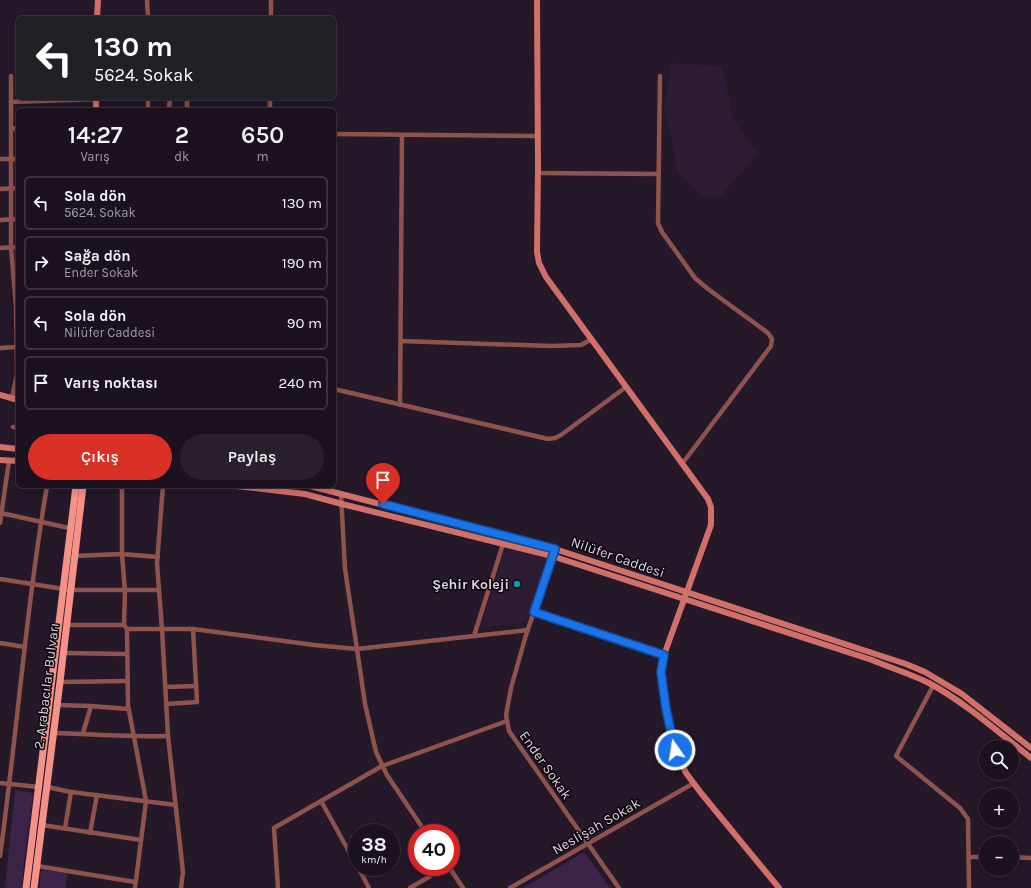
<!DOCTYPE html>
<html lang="tr">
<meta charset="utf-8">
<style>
:root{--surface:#1c121f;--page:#29202c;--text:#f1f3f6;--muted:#a09ea4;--line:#3a323d;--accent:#d93025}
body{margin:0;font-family:Karla,sans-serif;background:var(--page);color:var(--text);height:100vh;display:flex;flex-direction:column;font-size:15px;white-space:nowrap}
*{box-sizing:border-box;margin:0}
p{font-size:13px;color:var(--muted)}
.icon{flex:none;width:22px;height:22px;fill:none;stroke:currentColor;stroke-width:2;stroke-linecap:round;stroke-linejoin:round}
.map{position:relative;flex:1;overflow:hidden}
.details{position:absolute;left:16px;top:108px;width:320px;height:380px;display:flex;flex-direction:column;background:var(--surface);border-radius:6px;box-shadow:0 2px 10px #0003,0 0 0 1px var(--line)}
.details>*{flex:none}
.guide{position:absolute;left:16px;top:16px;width:320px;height:84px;border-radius:6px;box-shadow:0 2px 10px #0003,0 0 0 1px var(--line);background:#202124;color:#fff;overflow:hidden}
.tools{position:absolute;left:979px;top:740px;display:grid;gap:8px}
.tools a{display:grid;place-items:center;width:40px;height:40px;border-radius:50%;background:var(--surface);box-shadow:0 2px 10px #0003,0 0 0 1px var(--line);font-size:20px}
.speed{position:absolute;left:348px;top:824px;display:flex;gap:8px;font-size:20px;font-weight:700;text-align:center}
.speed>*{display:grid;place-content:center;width:52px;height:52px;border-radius:50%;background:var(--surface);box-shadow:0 2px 10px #0003,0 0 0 1px var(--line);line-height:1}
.speed small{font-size:10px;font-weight:400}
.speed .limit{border:6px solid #d22;background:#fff;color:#111}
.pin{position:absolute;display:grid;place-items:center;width:34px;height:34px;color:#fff;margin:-41px -17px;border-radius:50% 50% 50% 0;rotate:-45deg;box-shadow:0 0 4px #0007}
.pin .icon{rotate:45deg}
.me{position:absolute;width:44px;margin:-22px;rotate:347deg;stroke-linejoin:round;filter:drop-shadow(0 0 3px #0008)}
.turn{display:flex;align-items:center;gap:14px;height:84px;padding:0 12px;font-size:18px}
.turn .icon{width:52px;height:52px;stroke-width:2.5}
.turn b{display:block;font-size:28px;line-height:34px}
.eta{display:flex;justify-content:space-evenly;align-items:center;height:68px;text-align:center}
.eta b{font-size:24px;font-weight:600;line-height:28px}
.button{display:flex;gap:8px;margin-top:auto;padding:8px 12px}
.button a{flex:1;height:46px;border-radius:24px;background:var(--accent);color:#fff;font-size:16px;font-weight:600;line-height:46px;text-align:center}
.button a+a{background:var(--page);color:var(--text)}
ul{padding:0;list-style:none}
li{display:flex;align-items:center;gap:12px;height:54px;margin:0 8px 6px;padding:0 4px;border:2px solid var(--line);border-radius:6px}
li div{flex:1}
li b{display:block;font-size:15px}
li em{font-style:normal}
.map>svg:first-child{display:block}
.built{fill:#2d1c33}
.green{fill:#3e2348}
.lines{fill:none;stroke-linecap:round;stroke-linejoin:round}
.street{stroke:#8f534e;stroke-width:4.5}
.secondary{stroke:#d07069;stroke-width:6}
.primary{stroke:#f49188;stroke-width:7}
.route-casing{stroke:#114b97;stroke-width:10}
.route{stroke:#1a73e8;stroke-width:7}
.culture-dot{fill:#0f9aa8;stroke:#0b060d;stroke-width:1.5}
.labels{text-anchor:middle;stroke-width:3;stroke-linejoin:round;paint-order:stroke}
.street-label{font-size:14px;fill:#ded6e1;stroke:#0b060d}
.poi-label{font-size:14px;font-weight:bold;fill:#ded6e1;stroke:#0b060d;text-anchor:end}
</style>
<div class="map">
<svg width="1031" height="888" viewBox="0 0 1031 888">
<rect width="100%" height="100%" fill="#251829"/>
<!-- built -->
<g class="built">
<polygon points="672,63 722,66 733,119 757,154 720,197 701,195 677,171 671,137 664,108"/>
<polygon points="510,549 548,558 527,622 481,628 503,553"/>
</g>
<!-- green -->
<g class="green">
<polygon points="15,790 33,793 21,888 5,888"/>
<polygon points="584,852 610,888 523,888"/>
<polygon points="41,870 67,873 66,888 39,888"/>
</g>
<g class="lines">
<!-- street -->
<g class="street">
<polyline points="147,0 148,18"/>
<polyline points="271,18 271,0"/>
<polyline points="11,76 11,247 16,306 17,374 12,398"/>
<polyline points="660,76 658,223 662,232 695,278 708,289 768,333 772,339 771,346 682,464"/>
<polyline points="11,102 96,99"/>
<polyline points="148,110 148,98"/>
<polyline points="169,110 170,98"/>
<polyline points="187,110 187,98"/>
<polyline points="270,110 270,98"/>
<polyline points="11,128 18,129"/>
<polyline points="334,134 538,136"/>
<polyline points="0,159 18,159"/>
<polyline points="538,173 659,174"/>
<polyline points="0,189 18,188"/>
<polyline points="0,220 18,219"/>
<polyline points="0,248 18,247"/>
<polyline points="401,341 551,346 581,345 590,340"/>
<polyline points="0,348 18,347"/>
<polyline points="334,389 548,439 555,438 561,435 626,387"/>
<polyline points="400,405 402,135"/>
<polyline points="13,427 18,428"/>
<polyline points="122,486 122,554 125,591 124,625"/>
<polyline points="163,486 157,563 162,629 193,629 314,645 357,649 345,569 341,494"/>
<polyline points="1,513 69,528"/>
<polyline points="0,523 9,461"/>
<polyline points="555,549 526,635 511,688 506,715 509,731 619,888"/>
<polyline points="74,556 122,554 158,557"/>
<polyline points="0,579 70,590 159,590"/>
<polyline points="534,612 664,655"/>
<polyline points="66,625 124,625 127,629 162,629 168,736 183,872 181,888"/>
<polyline points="127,629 128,705 146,801 135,888"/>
<polyline points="474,636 503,544"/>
<polyline points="0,643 25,647"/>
<polyline points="63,653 126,654"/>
<polyline points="60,682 127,681"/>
<polyline points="933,686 896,756 960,808 968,819 969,888"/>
<polyline points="165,687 196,686"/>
<polyline points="166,704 197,702 193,629"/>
<polyline points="57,705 91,706 128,709"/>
<path d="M53 733C92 734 130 737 168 736"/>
<polyline points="83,733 91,706"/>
<polyline points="0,783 39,787"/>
<polyline points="47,787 71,792 176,805"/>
<polyline points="321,801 357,866"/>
<polyline points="42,825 141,840"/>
<polyline points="65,828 71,792"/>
<polyline points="90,833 97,795"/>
<polyline points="426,833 387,775 376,752 365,704 357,649 528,630"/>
<path d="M0 856C17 733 26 609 47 486"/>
<polyline points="969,857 986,857"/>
<polyline points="1012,857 1031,858"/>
<polyline points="37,866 135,882"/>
<polyline points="358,867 369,888"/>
<polyline points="449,867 463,888"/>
<polyline points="278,888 274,828 382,766 507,721"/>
<polyline points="410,888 446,867"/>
<polyline points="510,888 694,783"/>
</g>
<!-- secondary -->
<g class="secondary">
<polyline points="537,0 538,166 537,252 539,263 546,277 708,499 711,507 711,525 664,655 661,672 666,709 675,750 686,773 701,793 779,888"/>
<polyline points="97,18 98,0"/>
<polyline points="96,110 96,98"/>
<polyline points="0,395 18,400"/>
<polyline points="0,447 18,449"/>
<polyline points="0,460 18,461"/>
<path d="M236 486 305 494 342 504 552 556 872 660C891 668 911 674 929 683 966 703 998 732 1031 758"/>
<polyline points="310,486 555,549 906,664 925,672 962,694 1031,748"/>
</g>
<!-- primary -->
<g class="primary">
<polyline points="26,888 76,486"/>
<polyline points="34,888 60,682 83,486"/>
</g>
</g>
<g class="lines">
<defs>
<polyline id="route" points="383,504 555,549 534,612 664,655 661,672 666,709 675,750"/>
</defs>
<!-- route casing -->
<use href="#route" class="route-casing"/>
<!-- route -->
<use href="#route" class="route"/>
</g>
<!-- markers -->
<circle class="culture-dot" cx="517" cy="584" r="4"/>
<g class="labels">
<!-- street labels -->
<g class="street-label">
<text transform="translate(618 557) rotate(19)" y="5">Nilüfer Caddesi</text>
<text transform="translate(46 686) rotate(-83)" y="5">2. Arabacılar Bulvarı</text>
<text transform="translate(546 765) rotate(55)" y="5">Ender Sokak</text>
<text transform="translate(596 826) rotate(-30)" y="5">Neslişah Sokak</text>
</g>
<!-- poi labels -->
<g class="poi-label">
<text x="509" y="589">Şehir Koleji</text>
</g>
</g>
</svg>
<div class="tools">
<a><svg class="icon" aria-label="search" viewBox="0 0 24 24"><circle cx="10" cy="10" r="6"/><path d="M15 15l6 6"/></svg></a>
<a>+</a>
<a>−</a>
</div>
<div class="speed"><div>38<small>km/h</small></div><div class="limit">40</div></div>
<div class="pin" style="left:383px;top:504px;background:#d93025"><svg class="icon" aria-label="arrive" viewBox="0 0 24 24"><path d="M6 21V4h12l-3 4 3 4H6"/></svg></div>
<svg class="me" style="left:675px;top:750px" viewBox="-20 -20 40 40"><circle r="17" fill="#1a73e8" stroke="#fff" stroke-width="3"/><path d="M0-11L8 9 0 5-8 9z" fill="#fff"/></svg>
<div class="guide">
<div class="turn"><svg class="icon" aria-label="left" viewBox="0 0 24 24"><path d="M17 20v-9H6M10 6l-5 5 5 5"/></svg><div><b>130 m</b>5624. Sokak</div></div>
</div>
<section class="details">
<div class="eta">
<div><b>14:27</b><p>Varış</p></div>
<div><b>2</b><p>dk</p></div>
<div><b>650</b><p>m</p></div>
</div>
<ul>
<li><svg class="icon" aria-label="left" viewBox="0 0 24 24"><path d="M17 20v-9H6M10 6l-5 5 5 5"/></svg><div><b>Sola dön</b><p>5624. Sokak</p></div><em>130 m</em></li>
<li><svg class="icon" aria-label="right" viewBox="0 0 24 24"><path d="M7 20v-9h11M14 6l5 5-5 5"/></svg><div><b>Sağa dön</b><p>Ender Sokak</p></div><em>190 m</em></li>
<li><svg class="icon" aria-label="left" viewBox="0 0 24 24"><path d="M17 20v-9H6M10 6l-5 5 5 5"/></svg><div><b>Sola dön</b><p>Nilüfer Caddesi</p></div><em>90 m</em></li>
<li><svg class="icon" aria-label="arrive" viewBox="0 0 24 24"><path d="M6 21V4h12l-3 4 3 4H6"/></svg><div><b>Varış noktası</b></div><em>240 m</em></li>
</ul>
<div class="button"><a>Çıkış</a><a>Paylaş</a></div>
</section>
</div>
